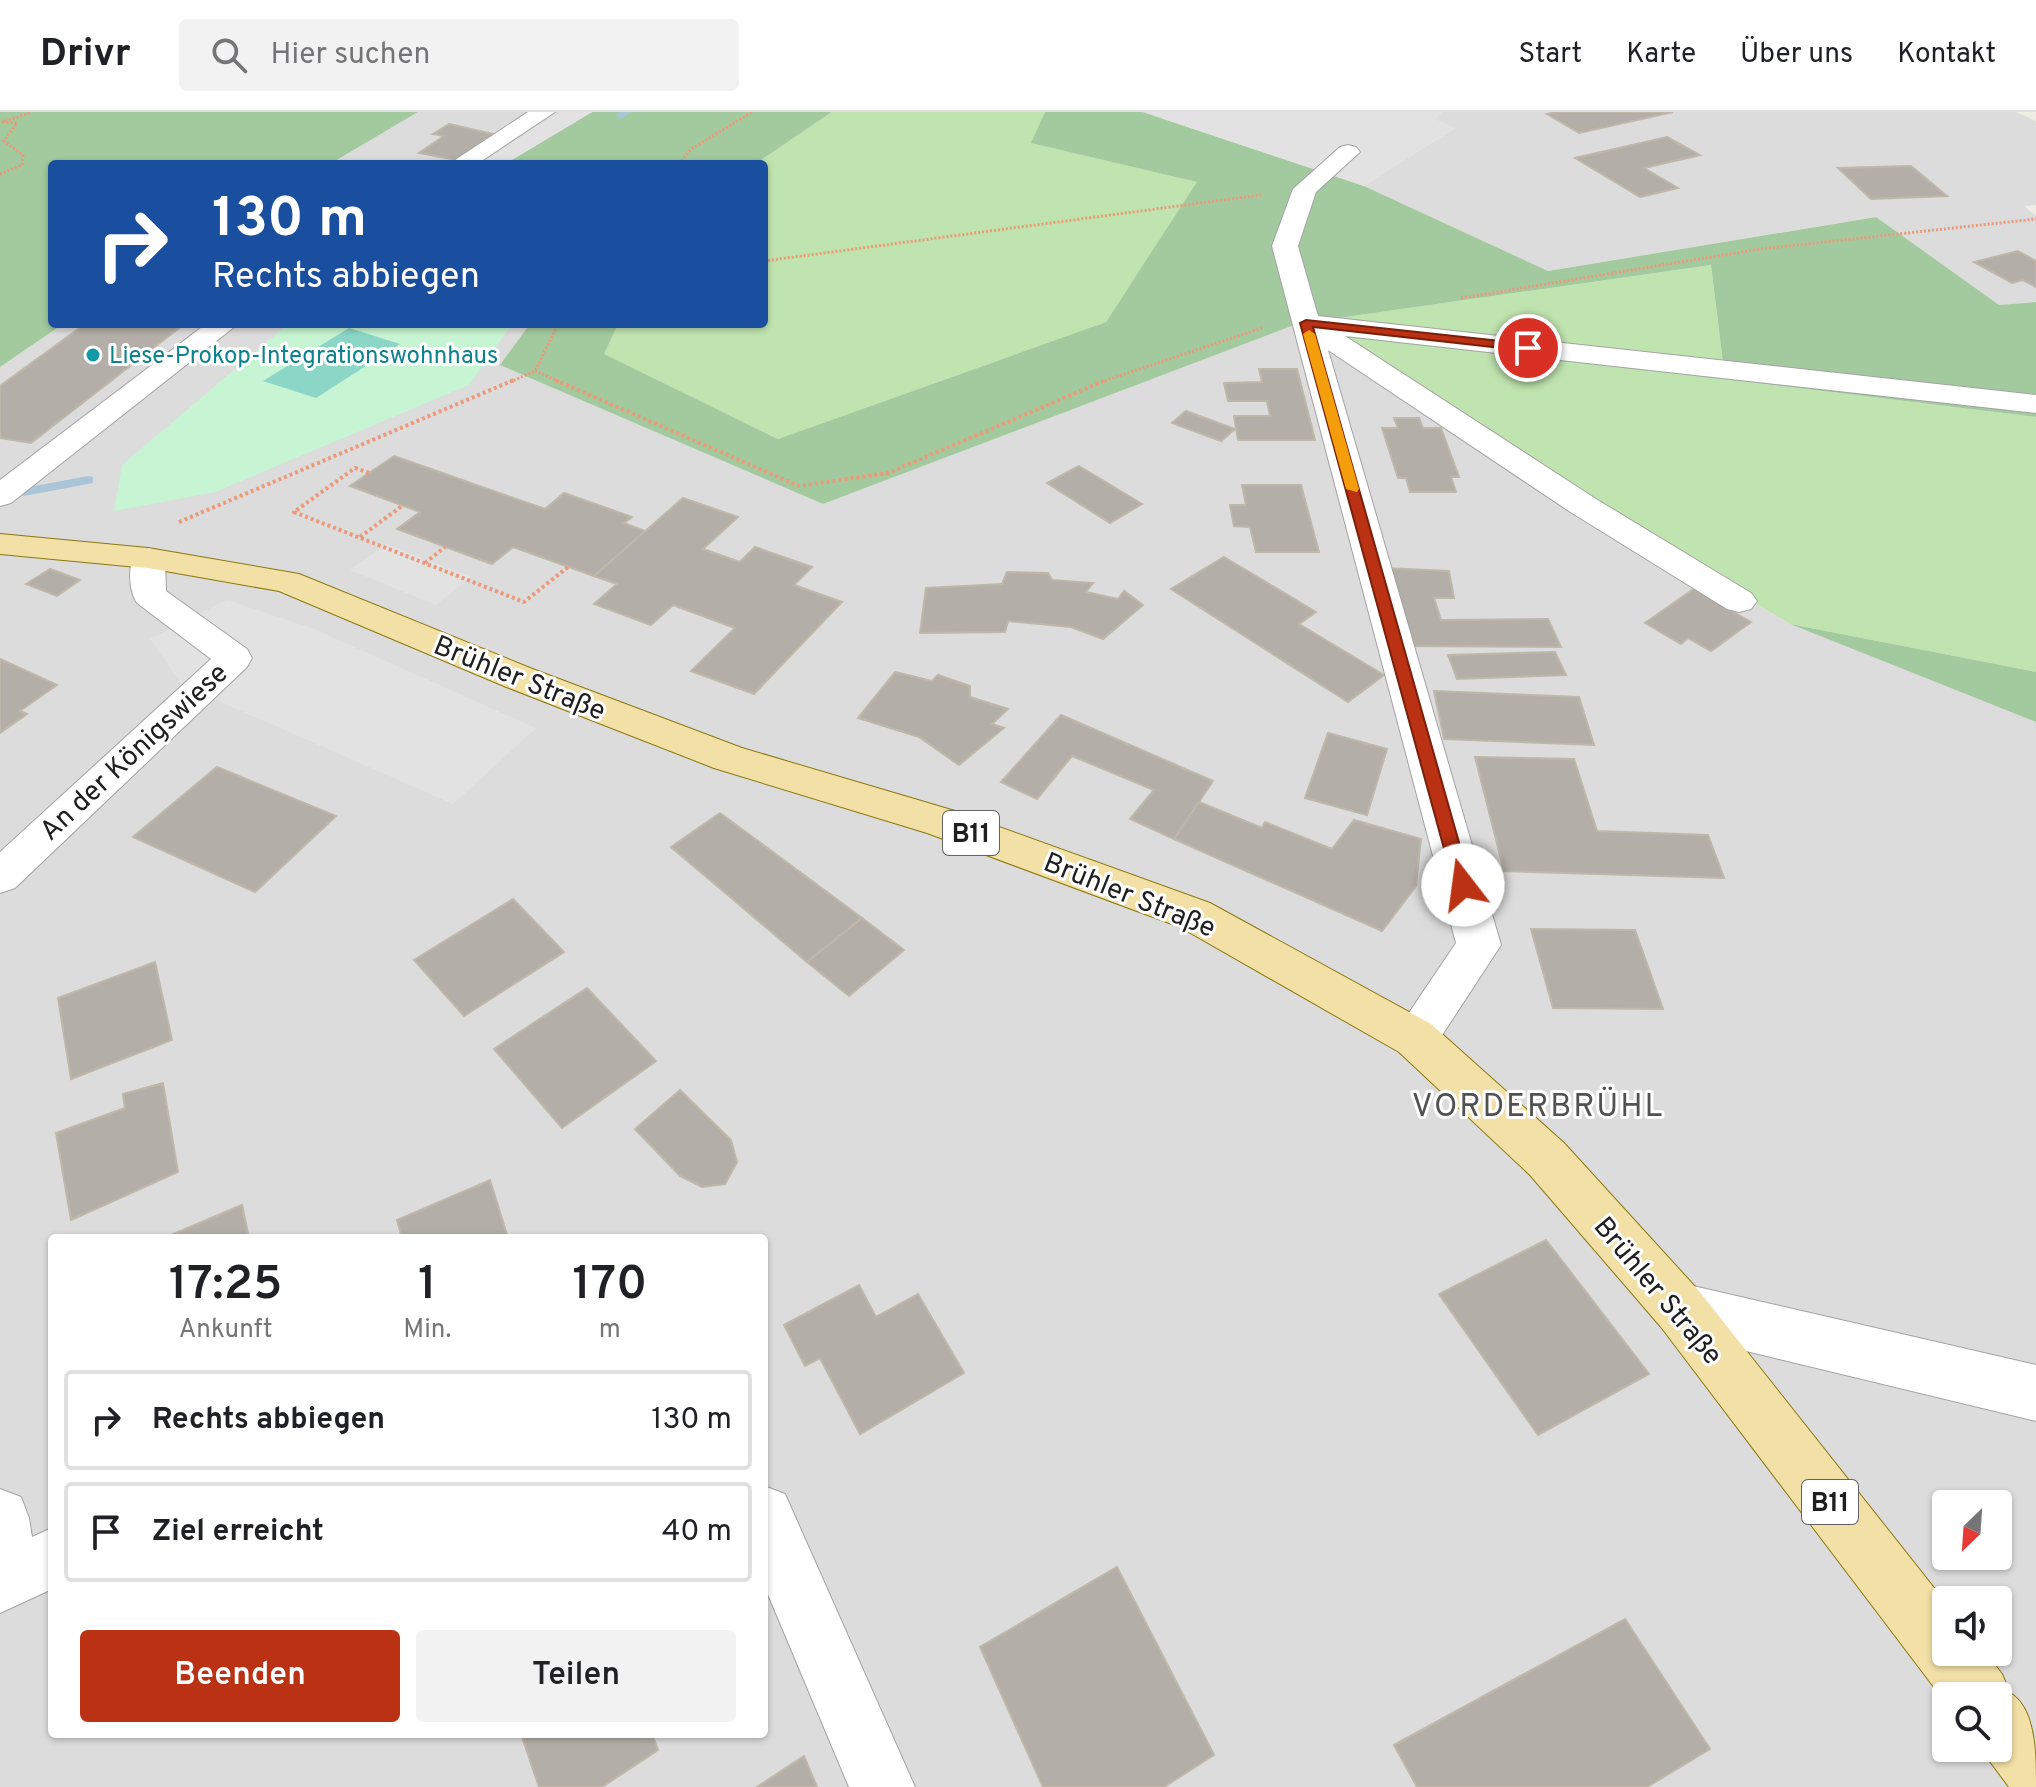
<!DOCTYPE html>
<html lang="de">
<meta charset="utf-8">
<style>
:root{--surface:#fff;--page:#f2f2f2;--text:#202124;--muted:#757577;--line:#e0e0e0;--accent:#ba3113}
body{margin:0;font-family:Overpass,sans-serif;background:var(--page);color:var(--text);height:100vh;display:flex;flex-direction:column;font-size:30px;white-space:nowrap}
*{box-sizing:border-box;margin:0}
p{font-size:26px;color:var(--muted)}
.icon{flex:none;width:44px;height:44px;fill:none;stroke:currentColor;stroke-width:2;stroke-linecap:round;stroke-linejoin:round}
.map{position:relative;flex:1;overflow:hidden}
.details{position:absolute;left:48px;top:1122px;width:720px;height:504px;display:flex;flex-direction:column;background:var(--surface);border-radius:8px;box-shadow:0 2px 6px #0004}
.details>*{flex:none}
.hud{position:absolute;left:48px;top:48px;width:720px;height:168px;border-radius:8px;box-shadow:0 2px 6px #0004;background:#1a4fa0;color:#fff;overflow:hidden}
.needle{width:52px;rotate:205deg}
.controls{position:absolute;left:1932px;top:1378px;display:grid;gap:16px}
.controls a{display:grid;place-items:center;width:80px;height:80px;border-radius:8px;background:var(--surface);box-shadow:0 2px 6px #0004;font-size:40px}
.pin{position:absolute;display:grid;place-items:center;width:68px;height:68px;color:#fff;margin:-34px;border:4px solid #fff;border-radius:50%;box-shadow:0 2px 8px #0007}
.me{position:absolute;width:88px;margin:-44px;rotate:345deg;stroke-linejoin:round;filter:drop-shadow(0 0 6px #0008)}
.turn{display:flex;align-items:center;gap:28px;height:168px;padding:0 32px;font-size:36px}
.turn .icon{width:104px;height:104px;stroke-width:2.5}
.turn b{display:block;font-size:56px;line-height:68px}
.eta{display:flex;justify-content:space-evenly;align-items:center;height:136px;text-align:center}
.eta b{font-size:48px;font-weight:600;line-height:56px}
.primary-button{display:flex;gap:16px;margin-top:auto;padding:16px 32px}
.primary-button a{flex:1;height:92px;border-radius:8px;background:var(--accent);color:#fff;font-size:32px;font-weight:600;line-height:92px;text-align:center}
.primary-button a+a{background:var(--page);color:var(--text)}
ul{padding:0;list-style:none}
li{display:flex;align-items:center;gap:24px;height:100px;margin:0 16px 12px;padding:0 16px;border:4px solid var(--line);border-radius:8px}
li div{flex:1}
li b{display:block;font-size:30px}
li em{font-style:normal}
header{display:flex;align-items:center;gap:48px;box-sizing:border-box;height:112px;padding:0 40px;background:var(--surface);border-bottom:2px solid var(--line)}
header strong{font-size:38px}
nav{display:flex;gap:44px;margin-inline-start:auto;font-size:28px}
.search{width:560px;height:72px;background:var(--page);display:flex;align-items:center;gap:20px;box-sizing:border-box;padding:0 28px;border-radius:8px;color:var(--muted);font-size:30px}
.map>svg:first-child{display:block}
.residential{fill:#dcdcdc;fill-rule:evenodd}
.grass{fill:#c0e4b0}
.forest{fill:#a3ca9e}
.park{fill:#c7f4d3}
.pitch{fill:#8bd6c6}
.parking{fill:#e2e2e2}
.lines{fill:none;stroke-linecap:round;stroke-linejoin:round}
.stream{fill:#aac5d8;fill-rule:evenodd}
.building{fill:#b3afa8;stroke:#bfb7a9;stroke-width:2}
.minor-casing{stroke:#a2a2a2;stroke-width:2}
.major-casing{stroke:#8b780e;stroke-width:2}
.path-far1{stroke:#ec9979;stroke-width:3;stroke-dasharray:2 2;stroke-linecap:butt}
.path{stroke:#ec9979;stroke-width:4;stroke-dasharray:3 3;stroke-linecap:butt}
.minor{fill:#fff;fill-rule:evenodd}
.major{fill:#f3e0a6;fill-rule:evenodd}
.route{fill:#ba3113;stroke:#79200c;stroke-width:2}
.slow{fill:#f59e0b}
.culture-dot{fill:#0f9aa8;stroke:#fff;stroke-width:3}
.labels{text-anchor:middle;stroke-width:6;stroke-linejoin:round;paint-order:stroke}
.far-culture-label{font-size:24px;fill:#0d838f;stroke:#fff;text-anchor:start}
.shield{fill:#fff;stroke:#626262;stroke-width:2}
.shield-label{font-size:26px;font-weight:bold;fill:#1e1e1e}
.street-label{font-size:28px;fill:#1e1e1e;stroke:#fff}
.quarter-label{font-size:32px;letter-spacing:2px;fill:#515151;stroke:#fff}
</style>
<header>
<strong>Drivr</strong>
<div class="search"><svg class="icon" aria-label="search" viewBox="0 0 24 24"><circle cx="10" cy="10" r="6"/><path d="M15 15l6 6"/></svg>Hier suchen</div>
<nav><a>Start</a><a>Karte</a><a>Über uns</a><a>Kontakt</a></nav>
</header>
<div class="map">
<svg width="2036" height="1675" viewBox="0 0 2036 1675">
<rect width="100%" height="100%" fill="#eeede6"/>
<!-- residential -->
<g class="residential">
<polygon points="418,0 592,0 505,52 330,52"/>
<polygon points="1143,0 2016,0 2036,9 2036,93 2024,94 2036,104 2036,190 1999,193 1875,105 1548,159 1364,74"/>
<path d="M63 212H530L501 253 823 392 1297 212 1790 512 2036 610V1675H0V255ZM52 1126H764V1622H52ZM1946 1392H1998V1444H1946ZM1946 1488H1998V1540H1946ZM1946 1584H1998V1636H1946Z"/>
</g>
<!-- grass -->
<g class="grass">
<polygon points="832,0 1045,0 1032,31 1198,70 1106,210 778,327 603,242 618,212 764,212 764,52 755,52"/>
<polygon points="1711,153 1725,267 2036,305 2036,560 1790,512 1297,212"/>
</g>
<!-- forest -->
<g class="forest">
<polygon points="0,0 418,0 330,52 52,52 52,212 63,212 0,255"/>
<polygon points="592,0 832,0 755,52 505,52"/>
<polygon points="1045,0 1143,0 1364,74 1548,159 1876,105 1999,193 2036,190 2036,305 1725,267 1711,153 1297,212 823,392 500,253 530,212 618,212 604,242 778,327 1106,210 1197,70 1031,31"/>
<polygon points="1790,512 2036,560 2036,610"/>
</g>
<!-- park -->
<polygon class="park" points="288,212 512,212 469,273 215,380 114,399 122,353"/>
<!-- pitch -->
<polygon class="pitch" points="349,216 400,232 316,286 263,269"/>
<!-- parking -->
<g class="parking">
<polygon points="559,0 592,0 505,52 475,52"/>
<polygon points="1143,0 1442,0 1435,7 1456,16 1364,74"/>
<polygon points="386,432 471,465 436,493 350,458"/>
<polygon points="227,488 314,517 536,616 453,692 182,573 150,527"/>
</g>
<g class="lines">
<!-- stream -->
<g class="stream">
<polygon points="620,0 631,0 621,7 616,4"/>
<polygon points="88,364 93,365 93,371 24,384 17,380 24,376"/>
</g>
</g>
<!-- building -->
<g class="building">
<polygon points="1557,0 1673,0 1579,21 1547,2"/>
<polygon points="449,12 497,23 456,48 419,41 444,24 433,22"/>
<polygon points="1667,25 1700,43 1644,56 1678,76 1640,85 1575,46"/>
<polygon points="1911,54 1947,84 1871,87 1838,56"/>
<polygon points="2018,139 2036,149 2036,175 2023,168 2012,171 1974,150"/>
<polygon points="85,212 183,213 31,331 0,326 0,274"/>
<polygon points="1259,257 1297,257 1315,328 1238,328 1234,304 1270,304 1267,289 1228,289 1224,271 1262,270"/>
<polygon points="1186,299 1235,317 1221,329 1172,311"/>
<polygon points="1394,306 1419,306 1423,316 1441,316 1459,365 1451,365 1456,380 1410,380 1406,366 1398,366 1382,316 1398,316"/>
<polygon points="394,344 545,397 564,381 632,405 624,411 645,419 594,464 513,435 492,452 397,417 420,400 350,374"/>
<polygon points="1079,354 1142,392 1110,411 1047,371"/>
<polygon points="1242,373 1301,373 1319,440 1256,440 1250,415 1234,414 1230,393 1246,393"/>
<polygon points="683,386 738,405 703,437 740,450 755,435 812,455 794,473 842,490 754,582 691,559 735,516 673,493 651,513 594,492 617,472 594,464"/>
<polygon points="1224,445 1316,500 1299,512 1384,563 1348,590 1171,477"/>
<polygon points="1384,456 1449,459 1454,486 1434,486 1441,508 1548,507 1561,535 1407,534"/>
<polygon points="50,457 80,468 57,484 26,472"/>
<polygon points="1007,460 1048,461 1052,468 1093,471 1086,480 1118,487 1124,479 1143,493 1103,527 1071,515 1008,509 1005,520 920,521 926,476 1002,472"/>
<polygon points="1698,474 1733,494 1728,497 1751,510 1711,539 1688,526 1681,532 1645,511"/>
<polygon points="1555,540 1566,563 1457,567 1448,543"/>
<polygon points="0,547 57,573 20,599 27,602 0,621"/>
<polygon points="895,560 932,569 938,563 970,574 970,585 1008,597 992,612 1004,616 959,653 919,625 858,606"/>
<polygon points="1434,579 1579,585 1594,633 1444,627"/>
<polygon points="1061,603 1213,669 1174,727 1130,707 1154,678 1072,644 1037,687 1001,670"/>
<polygon points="1328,621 1387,637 1367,703 1305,686"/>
<polygon points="1475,645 1574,647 1597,719 1708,723 1724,766 1504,759"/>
<polygon points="217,655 336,704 255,780 133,725"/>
<polygon points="1199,690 1262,716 1265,710 1332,737 1354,708 1421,727 1416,774 1382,819 1174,727"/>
<polygon points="720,701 862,806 807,850 671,735"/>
<polygon points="513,787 564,840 464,904 414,848"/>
<polygon points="862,806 904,838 849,884 807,850"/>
<polygon points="1531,817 1635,818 1663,897 1553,896"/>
<polygon points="155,850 172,928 71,967 58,886"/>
<polygon points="587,876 656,949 562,1016 494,937"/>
<polygon points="163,971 178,1060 71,1108 56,1021 125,996 123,982"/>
<polygon points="680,978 731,1028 737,1050 725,1072 702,1075 680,1064 635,1017"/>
<polygon points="490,1068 508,1126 402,1126 397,1108"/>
<polygon points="242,1093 249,1126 164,1126"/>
<polygon points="1546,1128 1649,1262 1538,1323 1439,1182"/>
<polygon points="859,1173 876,1205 918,1182 964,1261 860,1322 820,1246 805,1254 784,1213"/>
<polygon points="1117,1455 1214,1643 1164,1675 1043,1675 980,1535"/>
<polygon points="1625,1507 1710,1637 1647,1675 1417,1675 1394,1633"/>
<polygon points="521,1622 652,1622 658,1638 602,1675 539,1675"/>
<polygon points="804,1644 817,1675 757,1675"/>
</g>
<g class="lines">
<defs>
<g id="minor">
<polygon points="528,0 555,0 477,52 449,52"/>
<polygon points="1348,33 1356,35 1360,40 1316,80 1298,134 1318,204 2036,283 2036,301 1345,224 1596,387 1751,481 1757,489 1751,497 1739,500 1727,497 1572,401 1328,238 1501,833 1431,940 1415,945 1399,940 1392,926 1456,831 1272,134 1293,77 1340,35"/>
<polygon points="206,212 238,212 11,391 0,394 0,368"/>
<path d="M148 436 160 439 165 446 166 479 247 537 252 546 247 555 15 776 0 781V740L211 547 137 491C128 478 128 451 136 439Z"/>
<polygon points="1680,1171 2036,1253 2036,1309 1680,1223 1661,1215 1653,1197 1661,1179"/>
<polygon points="764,1374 785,1382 915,1675 849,1675 764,1473"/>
<polygon points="0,1377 21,1385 29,1406 32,1425 52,1416 52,1477 0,1501"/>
</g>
<path id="major" d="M0 422 148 436 299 462 530 556 742 636 955 699 1210 791 1431 912 1564 1031 1699 1179 1946 1491V1540H1985L2002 1562 2010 1581C2036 1596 2036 1643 2036 1675H2009L1980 1636H1998V1584H1946V1591L1661 1215 1530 1063 1399 940 1180 815 927 721 714 656 504 574 279 479 148 456 0 442Z"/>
</defs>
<!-- minor casing -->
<use href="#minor" class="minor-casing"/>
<!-- major casing -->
<use href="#major" class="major-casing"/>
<!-- path-far1 -->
<g class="path-far1">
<polyline points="679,52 691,37 752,0"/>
<polyline points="0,62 22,53 23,43 4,29 17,11 3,10 32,0"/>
<polyline points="764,149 1261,83"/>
<polyline points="1461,186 1760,137 2036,107"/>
<polyline points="535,259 560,270"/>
<polyline points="510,270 535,259 558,212"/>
<polyline points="1101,270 1262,216"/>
</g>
<!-- path -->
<g class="path">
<polyline points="555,268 799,374 888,361 1106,268"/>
<polyline points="369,361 355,356 294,400 524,490 568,455"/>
<polyline points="179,410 514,268"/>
<polyline points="360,425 402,394"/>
<polyline points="425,451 445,435"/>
</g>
<!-- minor -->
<use href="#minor" class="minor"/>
<!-- major -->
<use href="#major" class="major"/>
</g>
<!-- route -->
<polygon class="route" points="1306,208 1528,232 1534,236 1528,239 1313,215 1471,773 1463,780 1454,773 1300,211"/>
<!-- slow -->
<polygon class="slow" points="1309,218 1315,222 1359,377 1357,380 1346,377 1303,222"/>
<!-- markers -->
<circle class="culture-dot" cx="93" cy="243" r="8"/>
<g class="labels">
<!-- far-culture labels -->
<g class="far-culture-label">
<text x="109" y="251">Liese-Prokop-Integrationswohnhaus</text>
</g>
<!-- shield labels -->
<g class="shield">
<rect x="943" y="699" width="56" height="44" rx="6"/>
<rect x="1802" y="1368" width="56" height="44" rx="6"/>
</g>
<g class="shield-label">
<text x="971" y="730">B11</text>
<text x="1830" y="1399">B11</text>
</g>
<!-- street labels -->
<g class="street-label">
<text transform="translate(520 565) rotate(22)" y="10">Brühler Straße</text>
<text transform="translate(133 639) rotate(-43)" y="10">An der Königswiese</text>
<text transform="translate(1130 782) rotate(22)" y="10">Brühler Straße</text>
<text transform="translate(1659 1178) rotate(50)" y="10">Brühler Straße</text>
</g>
<!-- quarter labels -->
<g class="quarter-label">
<text x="1538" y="1004">VORDERBRÜHL</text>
</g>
</g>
</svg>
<div class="controls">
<a><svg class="needle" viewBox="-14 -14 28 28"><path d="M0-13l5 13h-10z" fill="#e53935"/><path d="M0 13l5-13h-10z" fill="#757577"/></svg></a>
<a><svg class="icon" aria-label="sound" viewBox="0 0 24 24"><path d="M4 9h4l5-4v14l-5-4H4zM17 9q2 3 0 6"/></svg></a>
<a><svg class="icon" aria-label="search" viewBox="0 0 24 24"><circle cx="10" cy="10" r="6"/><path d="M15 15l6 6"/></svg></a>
</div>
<div class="pin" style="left:1528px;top:236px;background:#d93025"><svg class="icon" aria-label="arrive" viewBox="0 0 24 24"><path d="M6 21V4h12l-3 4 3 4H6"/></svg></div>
<svg class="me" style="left:1463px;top:773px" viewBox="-20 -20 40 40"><circle r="19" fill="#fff"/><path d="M0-13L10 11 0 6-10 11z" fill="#ba3113"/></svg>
<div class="hud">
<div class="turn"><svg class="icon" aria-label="right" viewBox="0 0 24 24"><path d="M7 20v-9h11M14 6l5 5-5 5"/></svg><div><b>130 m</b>Rechts abbiegen</div></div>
</div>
<section class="details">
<div class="eta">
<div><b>17:25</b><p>Ankunft</p></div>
<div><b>1</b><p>Min.</p></div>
<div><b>170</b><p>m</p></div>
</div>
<ul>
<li><svg class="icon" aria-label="right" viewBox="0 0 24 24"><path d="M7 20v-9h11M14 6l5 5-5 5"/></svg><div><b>Rechts abbiegen</b></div><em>130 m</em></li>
<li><svg class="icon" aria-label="arrive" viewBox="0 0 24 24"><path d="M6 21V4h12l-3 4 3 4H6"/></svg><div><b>Ziel erreicht</b></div><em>40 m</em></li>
</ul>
<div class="primary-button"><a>Beenden</a><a>Teilen</a></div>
</section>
</div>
